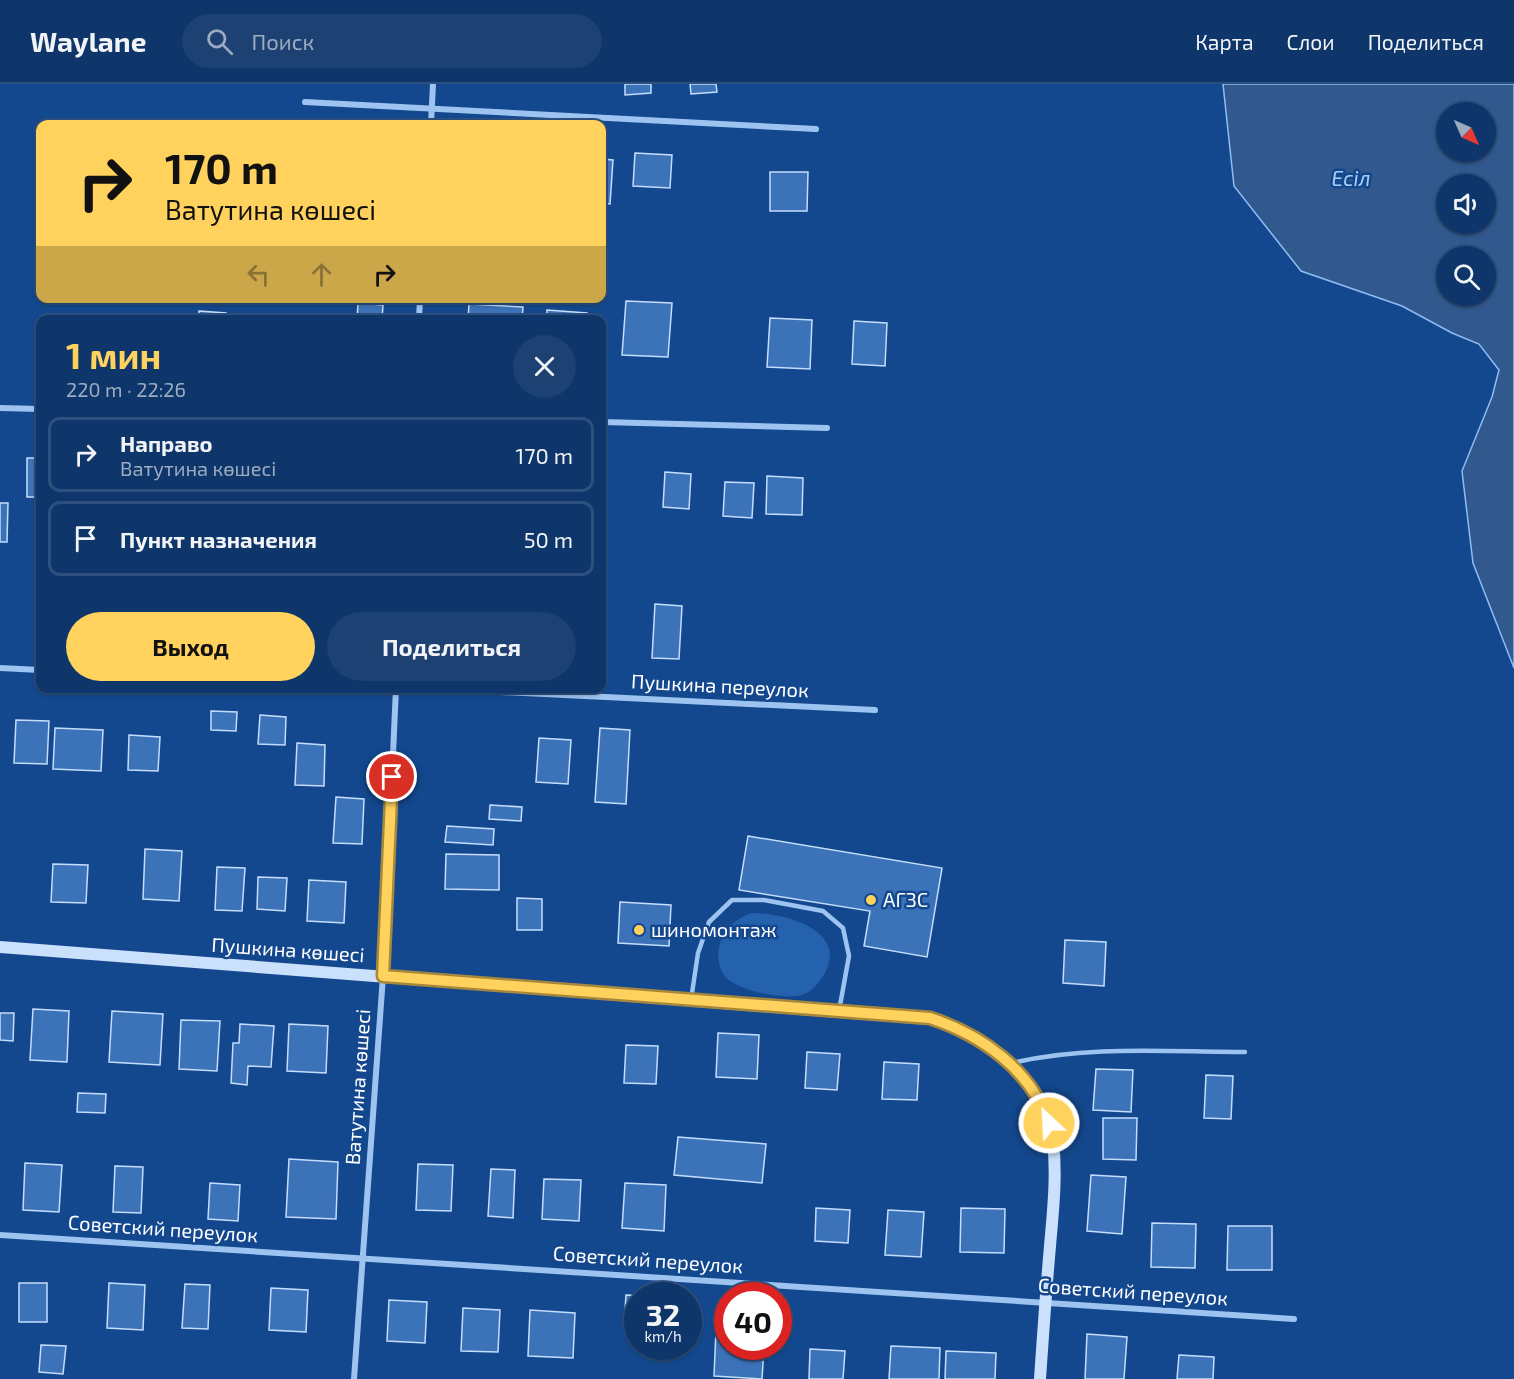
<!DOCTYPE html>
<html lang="ru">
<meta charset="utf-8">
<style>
:root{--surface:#0e366a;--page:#1c4172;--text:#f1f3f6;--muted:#9babc1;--line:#2e507e;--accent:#ffd15d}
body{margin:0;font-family:"Exo 2",sans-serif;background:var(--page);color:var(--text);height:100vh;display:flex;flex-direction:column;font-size:22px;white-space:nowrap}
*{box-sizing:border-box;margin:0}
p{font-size:20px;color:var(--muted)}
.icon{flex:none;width:33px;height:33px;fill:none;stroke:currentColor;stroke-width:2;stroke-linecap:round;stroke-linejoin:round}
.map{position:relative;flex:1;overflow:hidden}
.side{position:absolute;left:36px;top:231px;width:570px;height:378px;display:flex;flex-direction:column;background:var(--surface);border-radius:12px;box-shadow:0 2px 4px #0004,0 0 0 2px var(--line)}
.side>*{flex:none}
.banner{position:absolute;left:36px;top:36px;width:570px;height:183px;border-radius:12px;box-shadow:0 2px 4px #0004,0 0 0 2px var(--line);background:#ffd15d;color:#111;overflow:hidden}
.needle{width:39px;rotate:135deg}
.buttons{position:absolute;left:1436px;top:18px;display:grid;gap:12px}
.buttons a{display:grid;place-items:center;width:60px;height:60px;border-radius:50%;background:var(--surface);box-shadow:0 2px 4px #0004,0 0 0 2px var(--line);font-size:30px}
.speed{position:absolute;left:624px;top:1198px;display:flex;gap:12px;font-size:30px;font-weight:700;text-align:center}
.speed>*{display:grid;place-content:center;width:78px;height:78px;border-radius:50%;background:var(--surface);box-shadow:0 2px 4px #0004,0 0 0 2px var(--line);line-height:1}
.speed small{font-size:15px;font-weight:400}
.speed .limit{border:9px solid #d22;background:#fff;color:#111}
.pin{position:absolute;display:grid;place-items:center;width:51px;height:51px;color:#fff;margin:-26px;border:3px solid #fff;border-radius:50%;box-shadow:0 2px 6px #0007}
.me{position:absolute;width:66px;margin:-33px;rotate:335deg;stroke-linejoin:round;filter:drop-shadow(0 0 4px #0008)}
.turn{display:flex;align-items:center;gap:21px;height:126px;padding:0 30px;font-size:27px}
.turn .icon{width:78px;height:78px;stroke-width:2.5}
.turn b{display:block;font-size:42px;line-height:51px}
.lanes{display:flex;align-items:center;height:57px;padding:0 30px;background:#0003;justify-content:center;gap:30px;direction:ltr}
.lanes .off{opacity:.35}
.round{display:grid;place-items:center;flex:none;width:63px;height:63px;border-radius:32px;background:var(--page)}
.headline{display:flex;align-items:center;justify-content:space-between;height:102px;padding:0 30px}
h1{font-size:36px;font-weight:700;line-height:45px;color:var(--accent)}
.cta{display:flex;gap:12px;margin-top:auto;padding:12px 30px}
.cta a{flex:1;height:69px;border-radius:36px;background:var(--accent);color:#111;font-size:24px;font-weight:700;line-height:69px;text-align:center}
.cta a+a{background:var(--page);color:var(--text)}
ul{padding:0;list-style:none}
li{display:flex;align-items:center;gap:18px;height:75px;margin:0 12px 9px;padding:0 18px;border:3px solid var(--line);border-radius:12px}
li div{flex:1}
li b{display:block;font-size:22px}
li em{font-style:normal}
header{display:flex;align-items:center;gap:36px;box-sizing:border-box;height:84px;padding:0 30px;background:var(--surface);border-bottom:2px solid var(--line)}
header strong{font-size:28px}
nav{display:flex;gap:33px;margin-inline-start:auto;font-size:21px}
.search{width:420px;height:54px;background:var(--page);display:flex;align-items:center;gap:15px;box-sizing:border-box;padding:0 21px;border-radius:33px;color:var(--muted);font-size:22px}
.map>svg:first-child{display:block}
.green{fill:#2462ae}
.water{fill:#31598d;stroke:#8ebdf5;stroke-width:1.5;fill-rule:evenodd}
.building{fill:#3b72b8;stroke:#c4ddfc;stroke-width:1.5}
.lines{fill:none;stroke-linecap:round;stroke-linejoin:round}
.lane{stroke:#9dc3f1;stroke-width:4.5}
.street{stroke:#9dc3f1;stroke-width:6}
.secondary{stroke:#cbe0fc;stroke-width:12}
.route-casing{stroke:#a6883c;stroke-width:15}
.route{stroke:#ffd15d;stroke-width:10}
.poi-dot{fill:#ffd15d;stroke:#13488e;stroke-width:2}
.labels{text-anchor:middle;stroke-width:5;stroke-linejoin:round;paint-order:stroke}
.street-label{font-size:20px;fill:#fff;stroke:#13488e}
.poi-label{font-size:20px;fill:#fff;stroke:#13488e;text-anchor:start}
.water-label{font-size:21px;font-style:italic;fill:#a9cdf8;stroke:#13488e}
</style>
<header>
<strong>Waylane</strong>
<div class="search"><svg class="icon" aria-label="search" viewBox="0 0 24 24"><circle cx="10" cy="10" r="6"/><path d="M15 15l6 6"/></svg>Поиск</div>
<nav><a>Карта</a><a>Слои</a><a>Поделиться</a></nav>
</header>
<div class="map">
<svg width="1514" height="1295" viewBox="0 0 1514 1295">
<rect width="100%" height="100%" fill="#13488e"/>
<!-- green -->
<path class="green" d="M752 829C783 829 848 845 825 889 820 898 812 907 802 911 784 916 735 907 724 891 708 866 727 836 752 829Z"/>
<!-- water -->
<path class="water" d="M1223 0H1514V584L1473 479 1462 387 1492 313 1499 286 1479 260 1452 249 1402 222 1301 187 1234 102ZM1446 28H1485V68H1446ZM1446 100H1485V140H1446ZM1446 172H1485V212H1446Z"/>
<!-- building -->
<g class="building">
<polygon points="625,0 651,0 651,9 625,11"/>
<polygon points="690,0 716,0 717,8 691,10"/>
<polygon points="635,69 672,71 670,104 633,102"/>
<polygon points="602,75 613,76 610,120 602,119"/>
<polygon points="770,88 808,88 807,127 770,127"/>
<polygon points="626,217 672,219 668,273 622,271"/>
<polygon points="358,219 383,221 382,236 357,236"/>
<polygon points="469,220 523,223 522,236 468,236"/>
<polygon points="547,226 587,229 587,236 547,236"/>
<polygon points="199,227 226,229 226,236 199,236"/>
<polygon points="770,234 812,236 810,285 767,283"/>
<polygon points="854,237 887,239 885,282 852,280"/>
<rect x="27" y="374" width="13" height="39"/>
<polygon points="665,388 691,390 689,425 663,423"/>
<polygon points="767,392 803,394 802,431 766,430"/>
<polygon points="725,398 754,399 752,434 723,432"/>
<polygon points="0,419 8,419 7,458 0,458"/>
<polygon points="655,520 682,522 679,575 652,574"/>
<polygon points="211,627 237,628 236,647 211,646"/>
<polygon points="260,631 286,633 285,661 258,660"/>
<polygon points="16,636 49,637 47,680 14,679"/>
<polygon points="55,644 103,646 101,687 53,685"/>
<polygon points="600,644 630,646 626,720 595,718"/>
<polygon points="129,651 160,653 158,687 128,686"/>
<polygon points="539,654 571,656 568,700 536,698"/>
<polygon points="297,659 325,661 324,702 295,701"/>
<polygon points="336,713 364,715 362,760 333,759"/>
<polygon points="490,721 522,723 521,737 489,735"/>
<polygon points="447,742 494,745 493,761 445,758"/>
<polygon points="748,752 942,784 927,873 864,862 870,827 739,806"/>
<polygon points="145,765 182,767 179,817 143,815"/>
<polygon points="446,770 499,771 499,806 445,805"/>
<polygon points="53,780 88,781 86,819 51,818"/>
<polygon points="217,783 245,784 242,827 215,826"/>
<polygon points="258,793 287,794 285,827 257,825"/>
<polygon points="309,796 346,798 344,839 307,837"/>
<polygon points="517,814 542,815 542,846 517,846"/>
<polygon points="620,818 671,821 669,862 618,859"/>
<polygon points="1065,856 1106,858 1104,902 1063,899"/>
<polygon points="33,925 69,927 67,978 30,976"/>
<polygon points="112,927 163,930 160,981 109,978"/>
<polygon points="0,929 14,929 13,957 0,956"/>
<polygon points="181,936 220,937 217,987 179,985"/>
<polygon points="240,940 274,942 271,983 248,982 247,1001 231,999 233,959 239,959"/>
<polygon points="289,940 328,942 326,989 287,987"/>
<polygon points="718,949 759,951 757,995 716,993"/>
<polygon points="626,961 658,962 656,1000 624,999"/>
<polygon points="807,968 840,970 837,1006 805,1004"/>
<polygon points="884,978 919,980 917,1016 882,1015"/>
<polygon points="1096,985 1133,986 1131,1028 1093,1026"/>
<polygon points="1206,991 1233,992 1231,1035 1204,1034"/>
<polygon points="78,1009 106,1010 105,1029 77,1028"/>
<polygon points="1103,1034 1137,1034 1136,1076 1103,1075"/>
<polygon points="678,1053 766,1060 762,1099 674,1091"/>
<polygon points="289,1075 338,1078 336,1135 286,1133"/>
<polygon points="25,1079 62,1081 59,1128 23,1126"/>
<polygon points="418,1080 453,1081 451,1127 416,1126"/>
<polygon points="115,1082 143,1083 141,1129 113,1128"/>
<polygon points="491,1085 515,1086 513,1134 488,1132"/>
<polygon points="1091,1091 1126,1093 1122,1150 1087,1147"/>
<polygon points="544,1095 581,1096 579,1137 542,1135"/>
<polygon points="210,1099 240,1101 238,1137 208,1135"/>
<polygon points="625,1099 666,1101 664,1147 622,1144"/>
<polygon points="816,1124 850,1126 848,1159 815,1157"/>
<polygon points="961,1124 1005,1125 1004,1169 960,1168"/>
<polygon points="888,1126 924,1128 921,1173 885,1171"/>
<polygon points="1152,1139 1196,1140 1195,1184 1151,1183"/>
<polygon points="1228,1142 1272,1142 1272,1186 1227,1186"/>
<rect x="19" y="1199" width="28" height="39"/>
<polygon points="109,1199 145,1201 143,1246 107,1244"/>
<polygon points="185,1200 210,1201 208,1245 182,1244"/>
<polygon points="271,1204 308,1206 306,1248 269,1246"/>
<polygon points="626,1211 651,1212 638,1212 638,1240 624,1240"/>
<polygon points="389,1216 427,1218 425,1259 387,1257"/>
<polygon points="463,1224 500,1226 498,1268 461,1267"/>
<polygon points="530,1226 575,1229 573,1274 528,1272"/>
<polygon points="716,1246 728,1247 728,1263 764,1263 762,1295 714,1292"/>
<polygon points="1087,1250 1127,1253 1124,1295 1085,1295"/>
<polygon points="41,1261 66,1262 63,1290 39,1288"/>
<polygon points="891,1262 940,1264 939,1295 889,1295"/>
<polygon points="810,1265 845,1267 843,1295 809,1295"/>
<polygon points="946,1267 996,1269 995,1295 945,1295"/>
<polygon points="1179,1271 1214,1273 1213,1295 1177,1295"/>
</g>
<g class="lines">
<!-- lane -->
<g class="lane">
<polyline points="691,916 698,869 709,838 732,816 764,816 823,827 843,844 849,872 839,927"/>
<path d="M1012 979C1088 961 1167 968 1245 968"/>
</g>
<!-- street -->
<g class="street">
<polyline points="305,18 816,45"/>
<polyline points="431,40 433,0"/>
<polyline points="419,236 420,214"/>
<polyline points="0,324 40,325"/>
<polyline points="602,338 827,344"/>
<polyline points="0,584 40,586"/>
<polyline points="419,604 875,626"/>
<polyline points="0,1151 1294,1235"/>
<polyline points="354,1295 383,892 396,604"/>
</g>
<!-- secondary -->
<path class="secondary" d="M0 863 930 935C985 952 1045 995 1053 1057 1057 1092 1053 1127 1050 1162 1046 1207 1043 1251 1040 1295"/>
</g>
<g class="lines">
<defs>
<path id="route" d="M392 693 383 892 930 934C982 951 1031 986 1049 1039"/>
</defs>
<!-- route casing -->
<use href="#route" class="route-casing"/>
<!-- route -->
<use href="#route" class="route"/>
</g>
<!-- markers -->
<g class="poi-dot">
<circle cx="871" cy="816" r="6"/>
<circle cx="639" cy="846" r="6"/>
</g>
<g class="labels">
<!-- street labels -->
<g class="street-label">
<text transform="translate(720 602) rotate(3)" y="7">Пушкина переулок</text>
<text transform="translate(288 866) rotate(4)" y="7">Пушкина көшесі</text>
<text transform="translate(358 1003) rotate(-86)" y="7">Ватутина көшесі</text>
<text transform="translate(163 1145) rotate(4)" y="7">Советский переулок</text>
<text transform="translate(648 1176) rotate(4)" y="7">Советский переулок</text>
<text transform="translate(1133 1208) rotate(4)" y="7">Советский переулок</text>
</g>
<!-- poi labels -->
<g class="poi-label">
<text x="883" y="823">АГЗС</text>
<text x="651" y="853">шиномонтаж</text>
</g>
<!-- water labels -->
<g class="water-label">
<text x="1351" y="102">Есіл</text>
</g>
</g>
</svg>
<div class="buttons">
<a><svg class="needle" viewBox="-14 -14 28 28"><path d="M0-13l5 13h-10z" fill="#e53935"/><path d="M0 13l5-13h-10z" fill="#9babc1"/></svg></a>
<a><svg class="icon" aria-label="sound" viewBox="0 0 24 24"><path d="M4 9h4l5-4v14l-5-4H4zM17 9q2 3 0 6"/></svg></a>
<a><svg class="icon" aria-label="search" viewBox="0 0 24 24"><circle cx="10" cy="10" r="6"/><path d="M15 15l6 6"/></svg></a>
</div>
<div class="speed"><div>32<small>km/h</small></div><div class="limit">40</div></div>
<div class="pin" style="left:392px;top:693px;background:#d93025"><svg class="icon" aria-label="arrive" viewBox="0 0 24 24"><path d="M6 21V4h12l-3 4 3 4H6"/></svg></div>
<svg class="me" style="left:1049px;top:1039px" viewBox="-20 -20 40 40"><circle r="17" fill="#ffd15d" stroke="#fff" stroke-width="3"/><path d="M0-11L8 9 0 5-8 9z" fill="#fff"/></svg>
<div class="banner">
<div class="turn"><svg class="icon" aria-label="right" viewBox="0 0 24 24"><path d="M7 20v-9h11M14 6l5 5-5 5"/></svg><div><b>170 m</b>Ватутина көшесі</div></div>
<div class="lanes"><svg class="icon off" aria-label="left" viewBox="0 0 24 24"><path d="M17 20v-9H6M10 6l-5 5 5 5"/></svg><svg class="icon off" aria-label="ahead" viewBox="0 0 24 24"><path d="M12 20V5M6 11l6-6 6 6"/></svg><svg class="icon" aria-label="right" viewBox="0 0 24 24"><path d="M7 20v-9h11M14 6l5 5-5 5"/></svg></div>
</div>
<section class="side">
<div class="headline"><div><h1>1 мин</h1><p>220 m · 22:26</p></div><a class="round"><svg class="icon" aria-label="close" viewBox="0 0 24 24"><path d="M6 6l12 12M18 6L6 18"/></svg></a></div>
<ul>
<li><svg class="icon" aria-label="right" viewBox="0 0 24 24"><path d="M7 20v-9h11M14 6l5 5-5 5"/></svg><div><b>Направо</b><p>Ватутина көшесі</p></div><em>170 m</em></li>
<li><svg class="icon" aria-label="arrive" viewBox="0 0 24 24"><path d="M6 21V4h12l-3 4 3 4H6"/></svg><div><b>Пункт назначения</b></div><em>50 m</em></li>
</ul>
<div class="cta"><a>Выход</a><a>Поделиться</a></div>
</section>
</div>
